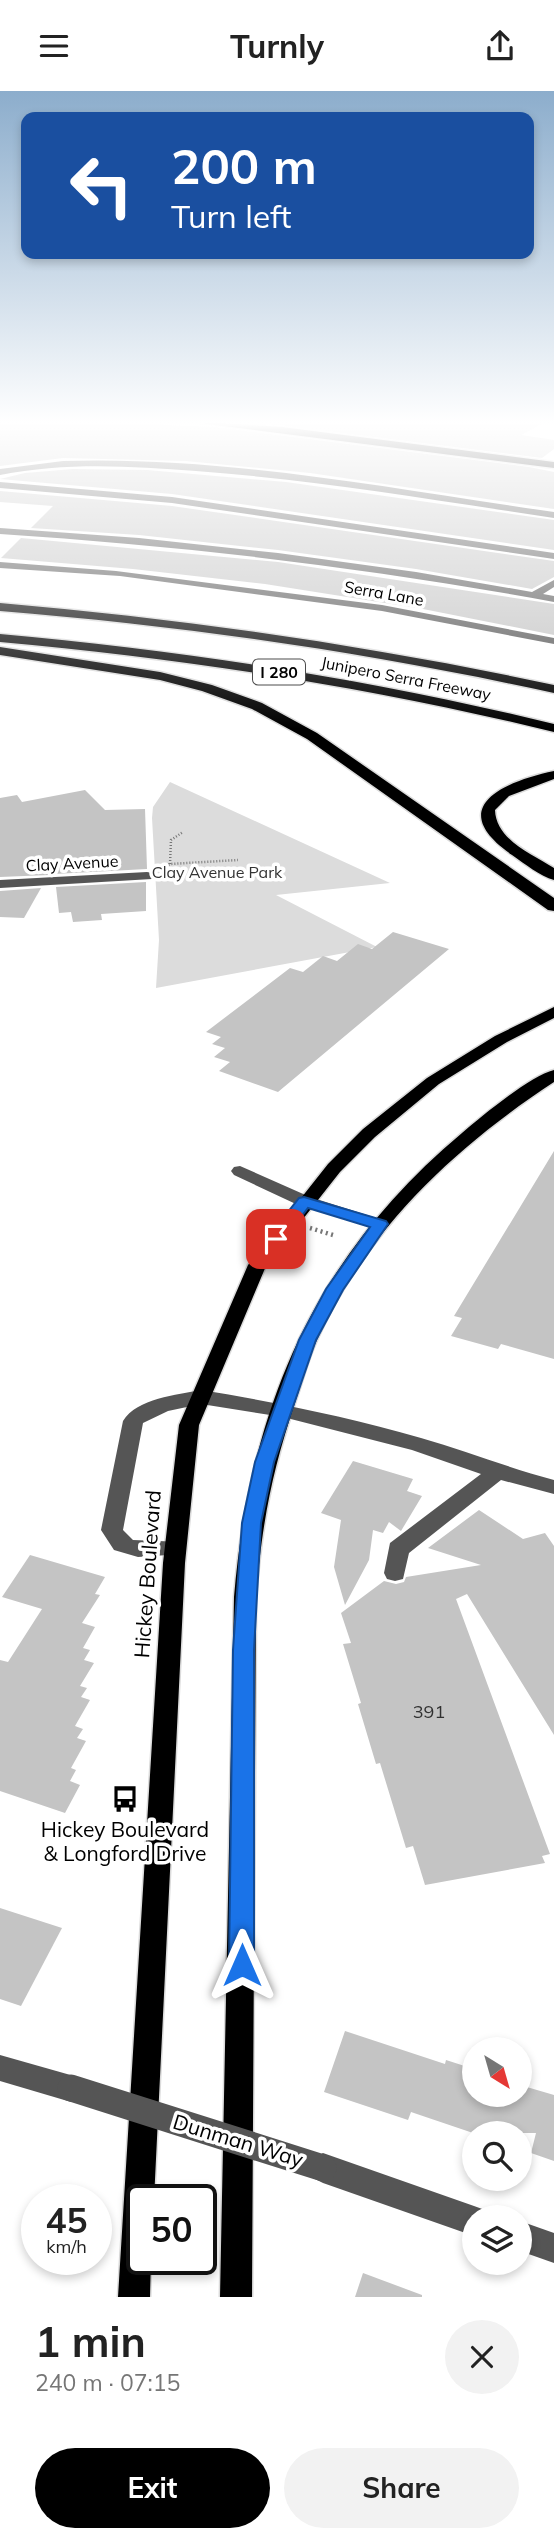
<!DOCTYPE html>
<meta charset="utf-8">
<style>
:root{--surface:#fff;--page:#f2f2f2;--text:#222;--muted:#767676;--accent:#000}
body{margin:0;font-family:Mulish,sans-serif;background:var(--page);color:var(--text);height:100vh;display:flex;flex-direction:column;font-size:26px;white-space:nowrap}
*{box-sizing:border-box;margin:0}
p{font-size:23px;color:var(--muted)}
.icon{flex:none;width:38px;height:38px;fill:none;stroke:currentColor;stroke-width:2;stroke-linecap:round;stroke-linejoin:round}
.map{position:relative;height:2206px;overflow:hidden}
.drawer{display:flex;flex-direction:column;background:var(--surface);flex:1}
.drawer>*{flex:none}
.banner{position:absolute;left:21px;top:21px;width:513px;height:147px;border-radius:14px;box-shadow:0 4px 10px #0003;background:#1a4fa0;color:#fff;overflow:hidden}
.needle{width:46px;rotate:143deg}
.buttons{position:absolute;left:462px;top:1946px;display:grid;gap:14px}
.buttons a{display:grid;place-items:center;width:70px;height:70px;border-radius:50%;background:var(--surface);box-shadow:0 4px 10px #0003;font-size:35px}
.speed{position:absolute;left:21px;top:2093px;display:flex;gap:14px;font-size:35px;font-weight:700;text-align:center}
.speed>*{display:grid;place-content:center;width:91px;height:91px;border-radius:50%;background:var(--surface);box-shadow:0 4px 10px #0003;line-height:1}
.speed small{font-size:18px;font-weight:400}
.speed .limit{border:4px solid #111;border-radius:10px;background:#fff;color:#111}
.pin{position:absolute;display:grid;place-items:center;width:60px;height:60px;color:#fff;margin:-30px;border-radius:14px;box-shadow:0 4px 10px #0006}
.me{position:absolute;width:77px;margin:-38px;rotate:0deg;stroke-linejoin:round;filter:drop-shadow(0 0 5px #0008)}
.turn{display:flex;align-items:center;gap:24px;height:147px;padding:0 35px;font-size:32px}
.turn .icon{width:91px;height:91px;stroke-width:2.5}
.turn b{display:block;font-size:49px;line-height:60px}
.round{display:grid;place-items:center;flex:none;width:74px;height:74px;border-radius:37px;background:var(--page)}
.headline{display:flex;align-items:center;justify-content:space-between;height:119px;padding:0 35px}
h1{font-size:42px;font-weight:700;line-height:52px}
.button{display:flex;gap:14px;margin-top:auto;padding:14px 35px}
.button a{flex:1;height:80px;border-radius:42px;background:var(--accent);color:#fff;font-size:28px;font-weight:700;line-height:80px;text-align:center}
.button a+a{background:var(--page);color:var(--text)}
header{display:flex;justify-content:space-between;align-items:center;height:91px;padding:0 35px;background:var(--surface);font-size:32px;font-weight:700}
.map>svg:first-child{display:block}
.green{fill:#dcdcdc}
.building{fill:#c4c4c4}
.lines{fill:none;stroke-linecap:round;stroke-linejoin:round}
.major-casing{stroke:#dbdbdb;stroke-width:3}
.highway-casing{stroke:#dbdbdb;stroke-width:3}
.path-far1{stroke:#777;stroke-width:2.5;stroke-dasharray:1 2;stroke-linecap:butt}
.path{stroke:#777;stroke-width:4.5;stroke-dasharray:2 3.5;stroke-linecap:butt}
.minor{fill:#555;fill-rule:evenodd}
.major{fill:#000;fill-rule:evenodd}
.highway{fill:#000;fill-rule:evenodd}
.minor-bridge{stroke:#555;stroke-width:27}
.route{fill:#1a73e8;stroke:#114b97;stroke-width:2}
.labels{text-anchor:middle;stroke-width:7;stroke-linejoin:round;paint-order:stroke}
.far-street-label{font-size:16px;fill:#000;stroke:#fff}
.shield{fill:#fff;stroke:#4c4c4c;stroke-width:2}
.shield-label{font-size:16px;font-weight:bold;fill:#000}
.far-park-label{font-size:16px;fill:#333;stroke:#fff}
.near-number-label{font-size:18px;fill:#313131}
.near-street-label{font-size:21px;fill:#000;stroke:#fff}
.near-poi-label{font-size:21px;fill:#000;stroke:#fff}
</style>
<header><svg class="icon" aria-label="menu" viewBox="0 0 24 24"><path d="M4 6h16M4 12h16M4 18h16"/></svg>Turnly<svg class="icon" aria-label="share" viewBox="0 0 24 24"><path d="M12 15V3M7 8l5-5 5 5M5 13v7h14v-7"/></svg></header>
<div class="map">
<svg width="554" height="2206" viewBox="0 0 554 2206">
<rect width="100%" height="100%" fill="#fff"/>
<!-- green -->
<polygon class="green" points="170,691 390,792 276,804 377,856 156,897 159,849 152,727 153,716"/>
<!-- building -->
<g class="building">
<polygon points="0,329 63,329 214,336 529,376 554,381 554,418 310,382 186,370 63,367 0,375"/>
<polygon points="239,329 550,329 521,344 554,349 554,358 542,367"/>
<polygon points="73,378 147,379 286,391 554,429 554,459 172,403 0,388 25,382"/>
<polygon points="0,400 172,415 554,470 554,486 532,498 416,478 278,459 139,444 31,437 53,415 0,411"/>
<polygon points="21,447 278,471 554,513 554,544 423,518 265,493 133,478 1,467"/>
<polygon points="85,699 105,719 145,718 147,778 54,783 53,776 49,784 0,786 0,707 17,704 22,711"/>
<polygon points="146,791 146,820 101,823 102,829 73,831 71,821 59,822 56,796"/>
<polygon points="41,797 24,827 0,826 0,800"/>
<polygon points="393,841 449,858 278,1001 219,980 230,971 214,966 225,957 212,953 221,946 206,941 290,877 303,881 323,865 337,870 358,853 372,858"/>
<polygon points="554,1060 554,1268 501,1253 498,1258 451,1245 462,1227 454,1225"/>
<polygon points="353,1370 413,1388 407,1400 422,1405 401,1440 389,1431 383,1442 373,1439 369,1469 345,1514 334,1476 341,1429 321,1422"/>
<polygon points="479,1419 523,1448 545,1442 554,1455 554,1644 467,1503 456,1508 550,1763 542,1765 545,1772 425,1794 413,1755 406,1757 380,1672 376,1673 358,1613 361,1612 343,1553 351,1552 341,1522 384,1490 396,1493 404,1491 406,1486 481,1474 428,1457"/>
<polygon points="30,1464 105,1486 95,1503 100,1504 82,1532 95,1536 83,1557 90,1559 84,1569 94,1572 80,1595 87,1597 81,1606 90,1609 75,1635 83,1638 77,1647 86,1650 71,1677 76,1679 70,1690 80,1694 65,1722 0,1700 0,1569 8,1571 42,1518 2,1506"/>
<polygon points="0,1817 62,1837 21,1915 0,1908"/>
<polygon points="345,1940 445,1973 446,1969 474,1978 474,2004 520,2004 520,1994 554,2004 554,2070 531,2062 536,2042 473,2042 411,2021 408,2029 324,2001"/>
<polygon points="363,2182 422,2204 422,2206 355,2206"/>
</g>
<g class="lines">
<defs>
<g id="major">
<polygon points="176,329 282,336 554,371 554,377"/>
<polygon points="554,916 554,927 507,951 439,993 375,1046 340,1081 266,1175 199,1334 185,1472 154,2109 142,2109 142,2168 151,2168 150,2206 118,2206 163,1472 179,1334 248,1174 328,1073 363,1038 427,987 495,945"/>
<path d="M554 979V991C455 1056 366 1139 317 1249 308 1268 303 1289 296 1309 272 1380 262 1431 256 1506L252 2206H220L234 1506C250 1316 314 1166 462 1042 482 1025 530 985 554 979Z"/>
</g>
<g id="highway">
<path d="M0 512C187 528 371 555 554 594V602C371 562 187 535 0 520Z"/>
<path d="M0 543C187 560 371 588 554 633V641C371 596 187 568 0 551Z"/>
<polygon points="0,556 160,581 212,594 262,612 317,642 554,807 554,820 548,819 307,648 252,618 202,600 160,589 0,564"/>
<path d="M554 680V688L509 705 495 719C496 749 532 763 554 777V789C540 785 525 773 512 764 444 717 502 691 554 680Z"/>
</g>
</defs>
<!-- major casing -->
<use href="#major" class="major-casing"/>
<!-- highway casing -->
<use href="#highway" class="highway-casing"/>
<!-- path-far1 -->
<g class="path-far1">
<polyline points="170,773 171,749 183,741"/>
<polyline points="163,776 170,773 238,769"/>
</g>
<!-- path -->
<polyline class="path" points="310,1137 333,1144"/>
<!-- minor -->
<g class="minor">
<path d="M63 370C227 365 392 398 554 421V427C435 409 316 389 196 380 130 375 65 371 0 384V378Z"/>
<polygon points="0,391 172,406 554,462 554,468 172,412 0,397"/>
<path d="M0 437 139 447 278 462 416 481 532 501 554 489V496L543 503 554 505V511C371 477 186 455 0 443Z"/>
<polygon points="0,471 116,480 382,514 554,547 554,553 382,520 120,485 0,477"/>
<polygon points="147,781 152,782 152,788 0,797 0,789"/>
<polygon points="240,1075 310,1106 386,1130 389,1134 380,1139 298,1114 234,1084 231,1080 234,1076"/>
<path d="M201 1299C275 1311 349 1326 421 1347 466 1360 509 1377 554 1389V1403L501 1389 409 1462 403 1488 395 1490 387 1488 384 1482 390 1452 481 1383 412 1359 283 1326 201 1313 168 1320 143 1332 123 1439 133 1449 183 1451 186 1457 183 1463 138 1466 114 1459 101 1439 123 1330C137 1307 177 1304 201 1299Z"/>
<polygon points="0,1964 81,1987 85,1997 81,2007 71,2011 0,1990"/>
<polygon points="323,2062 474,2115 485,2119 487,2126 474,2126 474,2145 323,2092 313,2087 308,2077 313,2067"/>
<polygon points="520,2130 554,2142 554,2172 520,2160"/>
</g>
<!-- major -->
<use href="#major" class="major"/>
<!-- highway -->
<use href="#highway" class="highway"/>
<!-- minor-bridge -->
<polyline class="minor-bridge" points="71,1997 323,2077"/>
</g>
<!-- sky -->
<linearGradient id="sky" x2="0" y2="1"><stop stop-color="#8cadcc"/><stop offset="0.52" stop-color="#fff"/><stop offset="1" stop-color="#fff" stop-opacity="0"/></linearGradient>
<rect width="554" height="638" fill="url(#sky)"/>
<!-- route -->
<polygon class="route" points="304,1106 386,1130 388,1133 343,1199 316,1249 274,1371 261,1432 254,1559 254,1874 250,1882 242,1886 233,1882 229,1874 233,1559 242,1432 255,1371 299,1249 326,1198 370,1136 308,1117 282,1151 270,1151 268,1148 270,1144 299,1107"/>
<!-- icons -->
<defs>
<symbol id="bus-bare" viewBox="-9 -9 18 18"><path d="M-5-6H5V4H4V6H2V4H-2V6H-4V4H-5ZM-3.5-4V0h7V-4ZM-3.5 1.2v1.5H-2V1.2ZM2 1.2v1.5H3.5V1.2Z" fill="#000" stroke="#fff" stroke-width="2.5" paint-order="stroke"/></symbol>
</defs>
<g fill-rule="evenodd">
<use href="#bus-bare" x="106" y="1689" width="38" height="38"/>
</g>
<g class="labels">
<!-- far-street labels -->
<g class="far-street-label">
<text transform="translate(384 502) rotate(10)" y="6">Serra Lane</text>
<text transform="translate(406 587) rotate(11)" y="6">Junipero Serra Freeway</text>
<text transform="translate(72 772) rotate(-3)" y="6">Clay Avenue</text>
</g>
<!-- shield labels -->
<rect class="shield" x="253" y="568.5" width="52" height="25" rx="5"/>
<g class="shield-label">
<text x="279" y="587">I 280</text>
</g>
<!-- far-park labels -->
<g class="far-park-label">
<text x="217" y="787">Clay Avenue Park</text>
</g>
<!-- near-number labels -->
<g class="near-number-label">
<text x="429" y="1627">391</text>
</g>
<!-- near-street labels -->
<g class="near-street-label">
<text transform="translate(148 1483) rotate(-86)" y="7">Hickey Boulevard</text>
<text transform="translate(238 2050) rotate(17)" y="7">Dunman Way</text>
</g>
<!-- near-poi labels -->
<g class="near-poi-label">
<text x="125" y="1746">Hickey Boulevard<tspan x="125" dy="24">&amp; Longford Drive</tspan></text>
</g>
</g>
</svg>
<div class="buttons">
<a><svg class="needle" viewBox="-14 -14 28 28"><path d="M0-13l5 13h-10z" fill="#e53935"/><path d="M0 13l5-13h-10z" fill="#767676"/></svg></a>
<a><svg class="icon" aria-label="search" viewBox="0 0 24 24"><circle cx="10" cy="10" r="6"/><path d="M15 15l6 6"/></svg></a>
<a><svg class="icon" aria-label="layers" viewBox="0 0 24 24"><path d="M12 4l9 5-9 5-9-5zM3 14l9 5 9-5"/></svg></a>
</div>
<div class="speed"><div>45<small>km/h</small></div><div class="limit">50</div></div>
<div class="pin" style="left:276px;top:1148px;background:#d93025"><svg class="icon" aria-label="arrive" viewBox="0 0 24 24"><path d="M6 21V4h12l-3 4 3 4H6"/></svg></div>
<svg class="me" style="left:242px;top:1874px" viewBox="-20 -20 40 40"><path d="M0-17L14 15 0 8-14 15z" fill="#1a73e8" stroke="#fff" stroke-width="4"/></svg>
<div class="banner">
<div class="turn"><svg class="icon" aria-label="left" viewBox="0 0 24 24"><path d="M17 20v-9H6M10 6l-5 5 5 5"/></svg><div><b>200 m</b>Turn left</div></div>
</div>
</div>
<section class="drawer">
<div class="headline"><div><h1>1 min</h1><p>240 m · 07:15</p></div><a class="round"><svg class="icon" aria-label="close" viewBox="0 0 24 24"><path d="M6 6l12 12M18 6L6 18"/></svg></a></div>
<div class="button"><a>Exit</a><a>Share</a></div>
</section>
